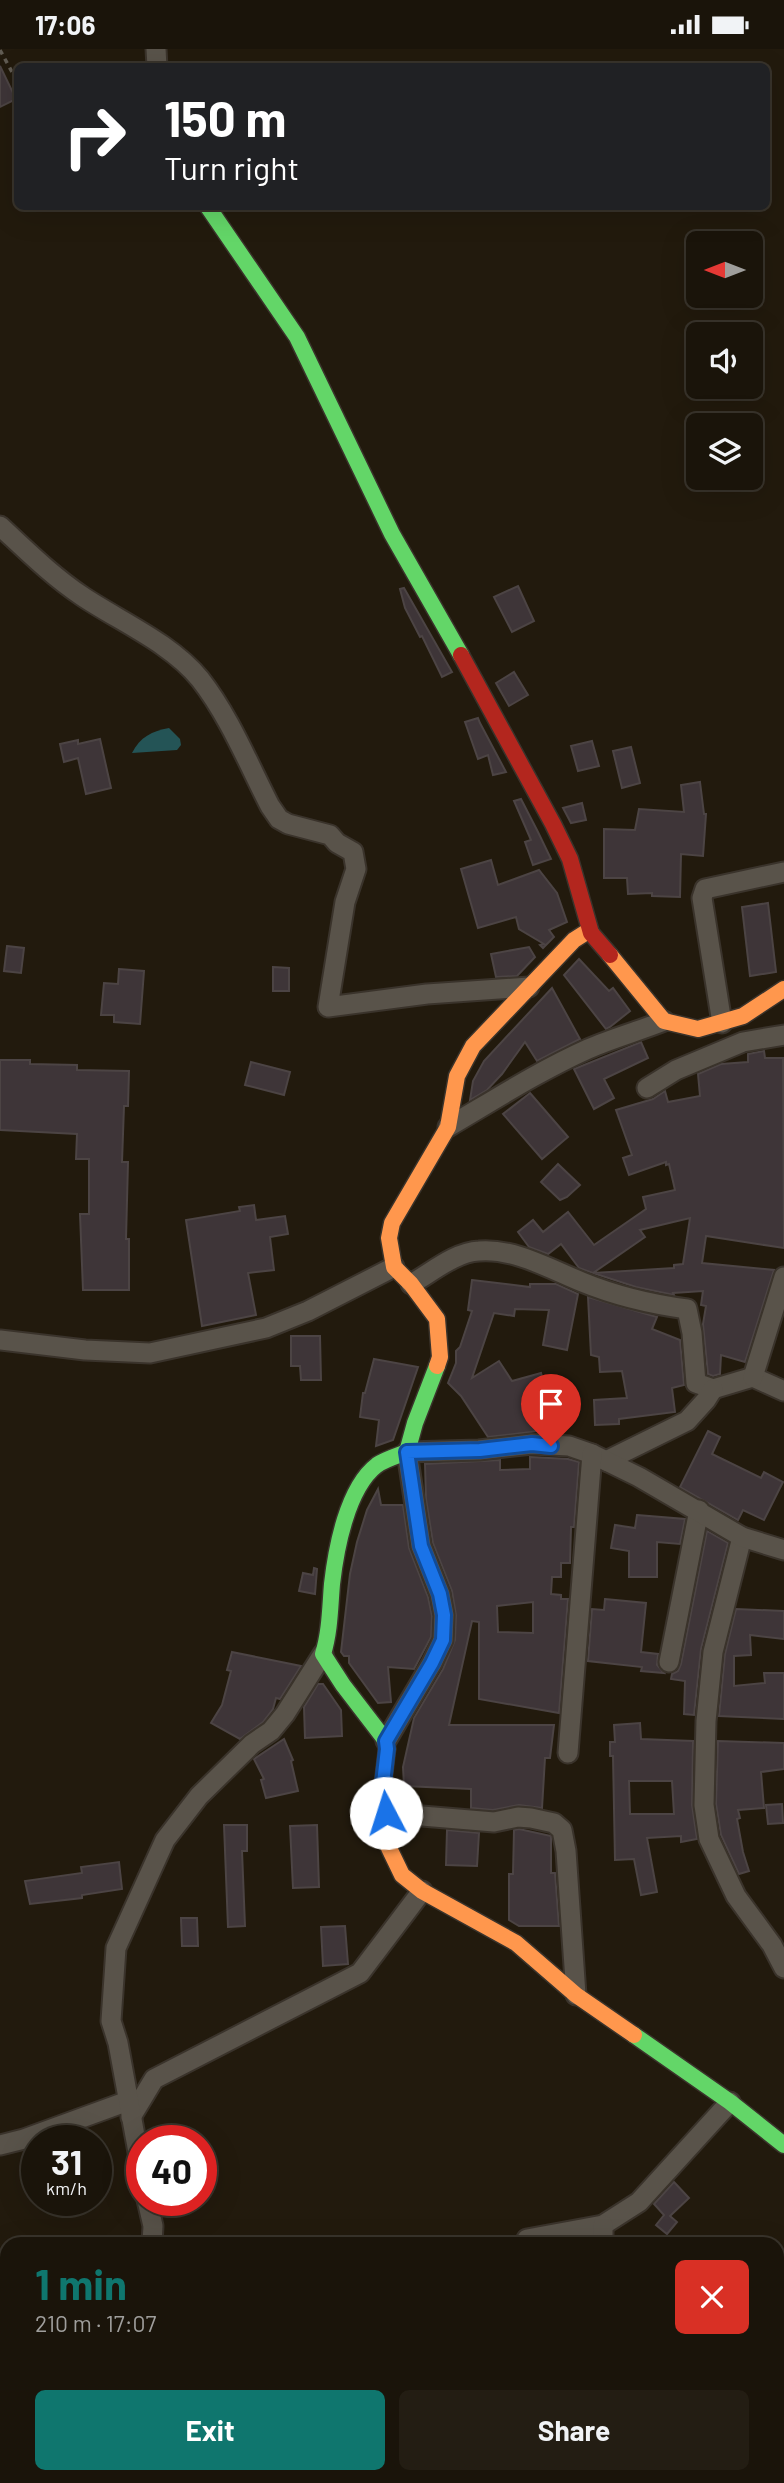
<!DOCTYPE html>
<meta charset="utf-8">
<style>
:root{--surface:#1a140a;--page:#231d13;--text:#f1f3f6;--muted:#9f9e9c;--line:#38332b;--accent:#0f766e}
body{margin:0;font-family:Barlow,sans-serif;background:var(--page);color:var(--text);height:100vh;display:flex;flex-direction:column;font-size:26px;white-space:nowrap}
*{box-sizing:border-box;margin:0}
p{font-size:23px;color:var(--muted)}
.icon{flex:none;width:38px;height:38px;fill:none;stroke:currentColor;stroke-width:2;stroke-linecap:round;stroke-linejoin:round}
.map{position:relative;flex:1;overflow:hidden}
.panel{position:absolute;left:0px;top:2188px;width:784px;height:247px;display:flex;flex-direction:column;background:var(--surface);border-radius:21px 21px 0 0;box-shadow:0 7px 28px #0002,0 0 0 2px var(--line)}
.panel>*{flex:none}
.guide{position:absolute;left:14px;top:14px;width:756px;height:147px;border-radius:10px;box-shadow:0 7px 28px #0002,0 0 0 2px var(--line);background:#202124;color:#fff;overflow:hidden}
.needle{width:46px;rotate:270deg}
.buttons{position:absolute;left:686px;top:182px;display:grid;gap:14px}
.buttons a{display:grid;place-items:center;width:77px;height:77px;border-radius:10px;background:var(--surface);box-shadow:0 7px 28px #0002,0 0 0 2px var(--line);font-size:35px}
.speed{position:absolute;left:21px;top:2076px;display:flex;gap:14px;font-size:35px;font-weight:700;text-align:center}
.speed>*{display:grid;place-content:center;width:91px;height:91px;border-radius:50%;background:var(--surface);box-shadow:0 7px 28px #0002,0 0 0 2px var(--line);line-height:1}
.speed small{font-size:18px;font-weight:400}
.speed .limit{border:10px solid #d22;background:#fff;color:#111}
.pin{position:absolute;display:grid;place-items:center;width:60px;height:60px;color:#fff;margin:-72px -30px;border-radius:50% 50% 50% 0;rotate:-45deg;box-shadow:0 0 7px #0007}
.pin .icon{rotate:45deg}
.me{position:absolute;width:77px;margin:-38px;rotate:355deg;stroke-linejoin:round;filter:drop-shadow(0 0 5px #0008)}
.turn{display:flex;align-items:center;gap:24px;height:147px;padding:0 35px;font-size:32px}
.turn .icon{width:91px;height:91px;stroke-width:2.5}
.turn b{display:block;font-size:49px;line-height:60px}
.round{display:grid;place-items:center;flex:none;width:74px;height:74px;border-radius:10px;background:var(--page)}
.headline{display:flex;align-items:center;justify-content:space-between;height:119px;padding:0 35px}
h1{font-size:42px;font-weight:700;line-height:52px;color:var(--accent)}
.action{display:flex;gap:14px;margin-top:auto;padding:14px 35px}
.action a{flex:1;height:80px;border-radius:10px;background:var(--accent);color:#fff;font-size:28px;font-weight:700;line-height:80px;text-align:center}
.action a+a{background:var(--page);color:var(--text)}
.status{display:flex;justify-content:space-between;align-items:center;height:49px;padding:0 35px;background:var(--surface);direction:ltr}
.status svg{height:19px;fill:currentColor}
.map>svg:first-child{display:block}
.water{fill:#245456}
.building{fill:#3e3538;stroke:#4c4444;stroke-width:2;fill-rule:evenodd}
.lines{fill:none;stroke-linecap:round;stroke-linejoin:round}
.street-casing{stroke:#3a332b;stroke-width:23}
.fast-casing{stroke:#3a332b;stroke-width:19}
.slow-casing{stroke:#3a332b;stroke-width:19}
.jam-casing{stroke:#3a332b;stroke-width:19}
.path{stroke:#605b52;stroke-width:3.5;stroke-dasharray:5 5;stroke-linecap:butt}
.street{stroke:#59534a;stroke-width:19}
.fast{stroke:#63d668;stroke-width:16}
.slow{stroke:#ff974d;stroke-width:16}
.jam{stroke:#b3261e;stroke-width:16}
.route-casing{stroke:#114b97;stroke-width:18}
.route{stroke:#1a73e8;stroke-width:12}
</style>
<div class="status"><b>17:06</b><svg viewBox="0 0 49 12"><path d="M0 12V9h3v3zM5 12V6h3v6zM10 12V3h3v9zM15 12V0h3v12zM26 1h20v11H26zM47 4h2v5h-2z"/></svg></div>
<div class="map">
<svg width="784" height="2434" viewBox="0 0 784 2434">
<rect width="100%" height="100%" fill="#221a0d"/>
<!-- water -->
<path class="water" d="M169 679 180 690 181 696 177 701 132 704C140 688 152 682 169 679Z"/>
<!-- building -->
<g class="building">
<polygon points="0,17 16,50 0,58"/>
<polygon points="518,537 534,572 512,583 494,548"/>
<polygon points="404,539 452,623 442,628 422,587 420,588 405,559 400,540"/>
<polygon points="514,623 528,646 509,657 496,634"/>
<polygon points="478,669 480,674 506,723 493,726 488,706 478,710 465,673"/>
<polygon points="100,690 111,739 86,745 78,709 64,713 60,695 78,691 78,695"/>
<polygon points="592,692 599,717 578,722 571,697"/>
<polygon points="631,698 640,734 622,739 613,702"/>
<polygon points="700,733 704,765 706,765 703,807 681,805 680,848 652,847 652,844 628,845 627,829 604,829 604,780 635,781 639,760 684,763 681,736"/>
<polygon points="521,750 538,783 551,810 533,816 525,793 531,791 514,752"/>
<polygon points="582,754 586,771 571,774 563,759"/>
<polygon points="491,811 498,836 539,821 557,844 567,873 549,881 554,888 543,899 540,896 544,895 519,880 516,868 478,879 461,820"/>
<polygon points="768,854 776,923 750,927 742,858"/>
<polygon points="7,897 24,899 21,924 4,922"/>
<polygon points="529,898 535,908 517,927 496,928 491,905"/>
<polygon points="579,910 609,942 613,939 630,962 610,978 606,980 564,926"/>
<polygon points="273,918 289,919 289,942 273,942"/>
<polygon points="119,920 144,922 140,975 114,973 114,966 101,966 104,934 118,935"/>
<polygon points="552,939 580,990 537,1012 525,993 502,1025 487,1041 470,1051 473,1032 484,1012"/>
<polygon points="641,993 648,1009 604,1030 614,1049 594,1060 574,1020"/>
<polygon points="764,1002 765,1009 783,1009 784,1199 706,1187 702,1214 774,1221 745,1313 721,1306 720,1325 713,1327 708,1325 703,1275 706,1257 701,1256 703,1242 673,1244 674,1246 636,1238 593,1224 674,1219 674,1216 683,1215 690,1169 640,1181 645,1188 593,1224 579,1219 561,1195 548,1205 529,1198 518,1183 533,1171 543,1183 568,1163 594,1196 646,1160 643,1148 675,1141 669,1115 666,1116 666,1113 629,1126 623,1109 632,1106 616,1061 653,1050 665,1042 668,1053 700,1047 698,1025 721,1015 748,1013 748,1005"/>
<polygon points="0,1011 30,1011 30,1015 77,1016 77,1021 129,1022 128,1057 124,1057 122,1113 128,1113 126,1190 129,1190 129,1241 83,1241 80,1165 89,1165 89,1110 76,1110 77,1085 0,1081"/>
<polygon points="251,1013 290,1023 284,1046 245,1036"/>
<polygon points="530,1044 568,1088 542,1110 503,1065"/>
<polygon points="558,1115 580,1136 567,1148 560,1151 541,1133"/>
<polygon points="254,1156 256,1171 285,1167 288,1185 270,1188 274,1221 248,1224 256,1266 202,1277 186,1171 240,1162 239,1158"/>
<polygon points="472,1231 530,1238 530,1235 556,1235 578,1245 567,1301 543,1296 549,1261 515,1260 514,1267 494,1264 472,1329 499,1312 512,1332 541,1324 550,1357 555,1357 559,1377 531,1383 488,1388 461,1347 448,1334 456,1314 456,1302 460,1298 472,1262 468,1261"/>
<polygon points="588,1248 657,1268 652,1280 680,1291 684,1336 672,1339 675,1363 619,1370 619,1375 595,1376 594,1351 627,1349 622,1322 600,1323 599,1308 591,1306"/>
<polygon points="291,1287 320,1287 321,1331 301,1331 300,1317 291,1317"/>
<polygon points="374,1310 418,1318 393,1391 376,1397 379,1371 360,1368 363,1344 365,1344"/>
<polygon points="708,1382 720,1388 712,1405 761,1429 764,1423 783,1433 764,1471 743,1461 738,1471 680,1438"/>
<path d="M530 1408 568 1410 579 1413 574 1478H571L570 1514H561V1528H552L551 1545 561 1546V1550H568L559 1664 479 1650V1573L472 1572 449 1676H554L550 1709H545L542 1759 519 1756 493 1761 471 1759V1740L404 1737 403 1718 414 1669 443 1620 455 1591 456 1566 452 1542 433 1494 426 1450 425 1415 500 1411V1421L530 1420ZM533 1553V1584L498 1583 497 1557Z"/>
<polygon points="378,1440 381,1456 403,1456 409,1499 428,1548 432,1567 431,1588 414,1620 388,1618 391,1653 378,1654 349,1614 349,1607 344,1607 341,1603 350,1525 357,1493 367,1461"/>
<polygon points="637,1466 685,1470 680,1495 657,1493 657,1528 629,1528 629,1502 611,1499 615,1476 635,1479"/>
<polygon points="707,1482 728,1494 701,1600 694,1666 684,1665 685,1632 671,1630 672,1625 678,1622 681,1615"/>
<polygon points="314,1519 317,1520 315,1545 299,1542 303,1524 313,1526"/>
<polygon points="605,1550 646,1554 641,1603 658,1605 657,1616 664,1624 641,1622 642,1618 588,1612 592,1560 604,1561"/>
<polygon points="736,1560 784,1562 784,1590 750,1586 751,1606 734,1607 734,1637 765,1634 764,1624 784,1624 784,1670 719,1667 725,1605"/>
<polygon points="232,1603 301,1617 280,1650 276,1649 273,1660 263,1673 240,1690 211,1674 222,1656 231,1622 227,1621"/>
<polygon points="318,1635 323,1635 341,1661 342,1687 305,1689 304,1658"/>
<path d="M640 1674 641 1690 693 1692 692 1756 697 1790 681 1793V1787L647 1789 657 1843 641 1846 634 1810 615 1811 613 1707H610V1693H615L614 1676ZM629 1732H672L674 1765H630Z"/>
<polygon points="284,1690 293,1711 291,1712 298,1742 266,1749 261,1731 264,1730 254,1710"/>
<polygon points="718,1692 784,1694 784,1720 761,1723 764,1759 738,1761 740,1769 737,1770 743,1803 749,1822 739,1825 721,1786 716,1755"/>
<polygon points="782,1755 783,1774 768,1775 766,1756"/>
<polygon points="224,1776 247,1776 247,1802 242,1802 245,1877 228,1878"/>
<polygon points="317,1776 319,1838 293,1839 290,1777"/>
<polygon points="519,1780 551,1787 551,1824 555,1824 559,1877 519,1877 509,1871 509,1825 513,1825 514,1781"/>
<polygon points="447,1781 479,1784 477,1817 446,1816"/>
<polygon points="119,1813 122,1840 82,1846 82,1849 30,1855 25,1832 82,1824 81,1818"/>
<polygon points="181,1869 197,1869 198,1897 182,1897"/>
<polygon points="345,1877 348,1915 323,1917 321,1878"/>
<polygon points="674,2133 689,2149 670,2167 677,2173 667,2185 656,2176 664,2166 654,2155"/>
</g>
<g class="lines">
<defs>
<g id="street">
<polyline points="156,0 157,18"/>
<path d="M0 477C26 501 52 527 82 547 119 572 171 594 200 630 229 667 248 714 270 757L279 770 288 775 330 786 337 794 353 803 356 820 345 853 328 958 427 945 529 938"/>
<polyline points="722,974 702,849 705,840 784,823"/>
<polyline points="647,1039 676,1021 743,993 784,986"/>
<path d="M448 1078C494 1051 539 1022 588 1000 613 989 639 982 664 972"/>
<path d="M411 1235C431 1224 455 1203 479 1202 514 1199 550 1220 582 1233 616 1247 650 1255 687 1260L692 1284 696 1334 713 1340 753 1328 784 1342"/>
<polyline points="0,1291 85,1301 150,1304 266,1279 308,1262 394,1218"/>
<polyline points="753,1328 784,1228"/>
<polyline points="606,1412 687,1372 706,1351 713,1340"/>
<polyline points="742,1488 713,1603 706,1672 704,1756 709,1790 736,1847 772,1896 784,1919"/>
<polyline points="669,1613 699,1461"/>
<polyline points="386,1692 432,1614 443,1591 444,1566 440,1545 421,1497 407,1403 479,1401 532,1395 569,1397 592,1405 639,1428 742,1488 784,1501"/>
<polyline points="568,1704 592,1405"/>
<polyline points="386,1764 494,1773 518,1768 531,1769 554,1774 562,1781 566,1802 576,1946"/>
<polyline points="131,2068 154,2030 360,1924 422,1842"/>
<polyline points="0,2096 24,2090 128,2052"/>
<polyline points="142,2125 118,1994 111,1972 116,1899 165,1791 199,1747 252,1695 271,1682 285,1665 323,1605"/>
<polyline points="147,2151 153,2177 152,2194"/>
<polyline points="525,2194 527,2190 603,2176 639,2153 730,2053"/>
<polyline points="603,2194 603,2176"/>
<polyline points="0,2368 7,2357"/>
</g>
<g id="fast">
<polyline points="208,158 297,288 392,485 461,606"/>
<path d="M387 1700 386 1692 343 1636 323 1605C330 1582 330 1559 332 1535 336 1500 347 1439 377 1416 386 1410 397 1407 407 1403L415 1374 437 1317"/>
<polyline points="634,1986 730,2053 784,2096"/>
</g>
<g id="slow">
<polyline points="610,906 664,972 698,980 743,967 784,940"/>
<polyline points="437,1317 440,1308 437,1270 411,1235 394,1218 389,1189 392,1174 448,1078 457,1027 473,997 574,891 585,884 591,884"/>
<polyline points="387,1700 383,1734 389,1799 402,1826 422,1842 516,1894 576,1946 634,1986"/>
</g>
<polyline id="jam" points="461,606 553,775 570,810 591,884 610,906"/>
</defs>
<!-- street casing -->
<use href="#street" class="street-casing"/>
<!-- fast casing -->
<use href="#fast" class="fast-casing"/>
<!-- slow casing -->
<use href="#slow" class="slow-casing"/>
<!-- jam casing -->
<use href="#jam" class="jam-casing"/>
<!-- path -->
<polyline class="path" points="0,1 18,34"/>
<!-- street -->
<use href="#street" class="street"/>
<!-- fast -->
<use href="#fast" class="fast"/>
<!-- slow -->
<use href="#slow" class="slow"/>
<!-- jam -->
<use href="#jam" class="jam"/>
</g>
<g class="lines">
<defs>
<polyline id="route" points="386,1764 383,1734 387,1700 386,1692 432,1614 443,1591 444,1566 440,1545 421,1497 407,1403 480,1401 532,1395 551,1397"/>
</defs>
<!-- route casing -->
<use href="#route" class="route-casing"/>
<!-- route -->
<use href="#route" class="route"/>
</g>
</svg>
<div class="buttons">
<a><svg class="needle" viewBox="-14 -14 28 28"><path d="M0-13l5 13h-10z" fill="#e53935"/><path d="M0 13l5-13h-10z" fill="#9f9e9c"/></svg></a>
<a><svg class="icon" aria-label="sound" viewBox="0 0 24 24"><path d="M4 9h4l5-4v14l-5-4H4zM17 9q2 3 0 6"/></svg></a>
<a><svg class="icon" aria-label="layers" viewBox="0 0 24 24"><path d="M12 4l9 5-9 5-9-5zM3 14l9 5 9-5"/></svg></a>
</div>
<div class="speed"><div>31<small>km/h</small></div><div class="limit">40</div></div>
<div class="pin" style="left:551px;top:1397px;background:#d93025"><svg class="icon" aria-label="arrive" viewBox="0 0 24 24"><path d="M6 21V4h12l-3 4 3 4H6"/></svg></div>
<svg class="me" style="left:386px;top:1764px" viewBox="-20 -20 40 40"><circle r="19" fill="#fff"/><path d="M0-13L10 11 0 6-10 11z" fill="#1a73e8"/></svg>
<div class="guide">
<div class="turn"><svg class="icon" aria-label="right" viewBox="0 0 24 24"><path d="M7 20v-9h11M14 6l5 5-5 5"/></svg><div><b>150 m</b>Turn right</div></div>
</div>
<section class="panel">
<div class="headline"><div><h1>1 min</h1><p>210 m · 17:07</p></div><a class="round" style="background:#d93025;color:#fff"><svg class="icon" aria-label="close" viewBox="0 0 24 24"><path d="M6 6l12 12M18 6L6 18"/></svg></a></div>
<div class="action"><a>Exit</a><a>Share</a></div>
</section>
</div>
